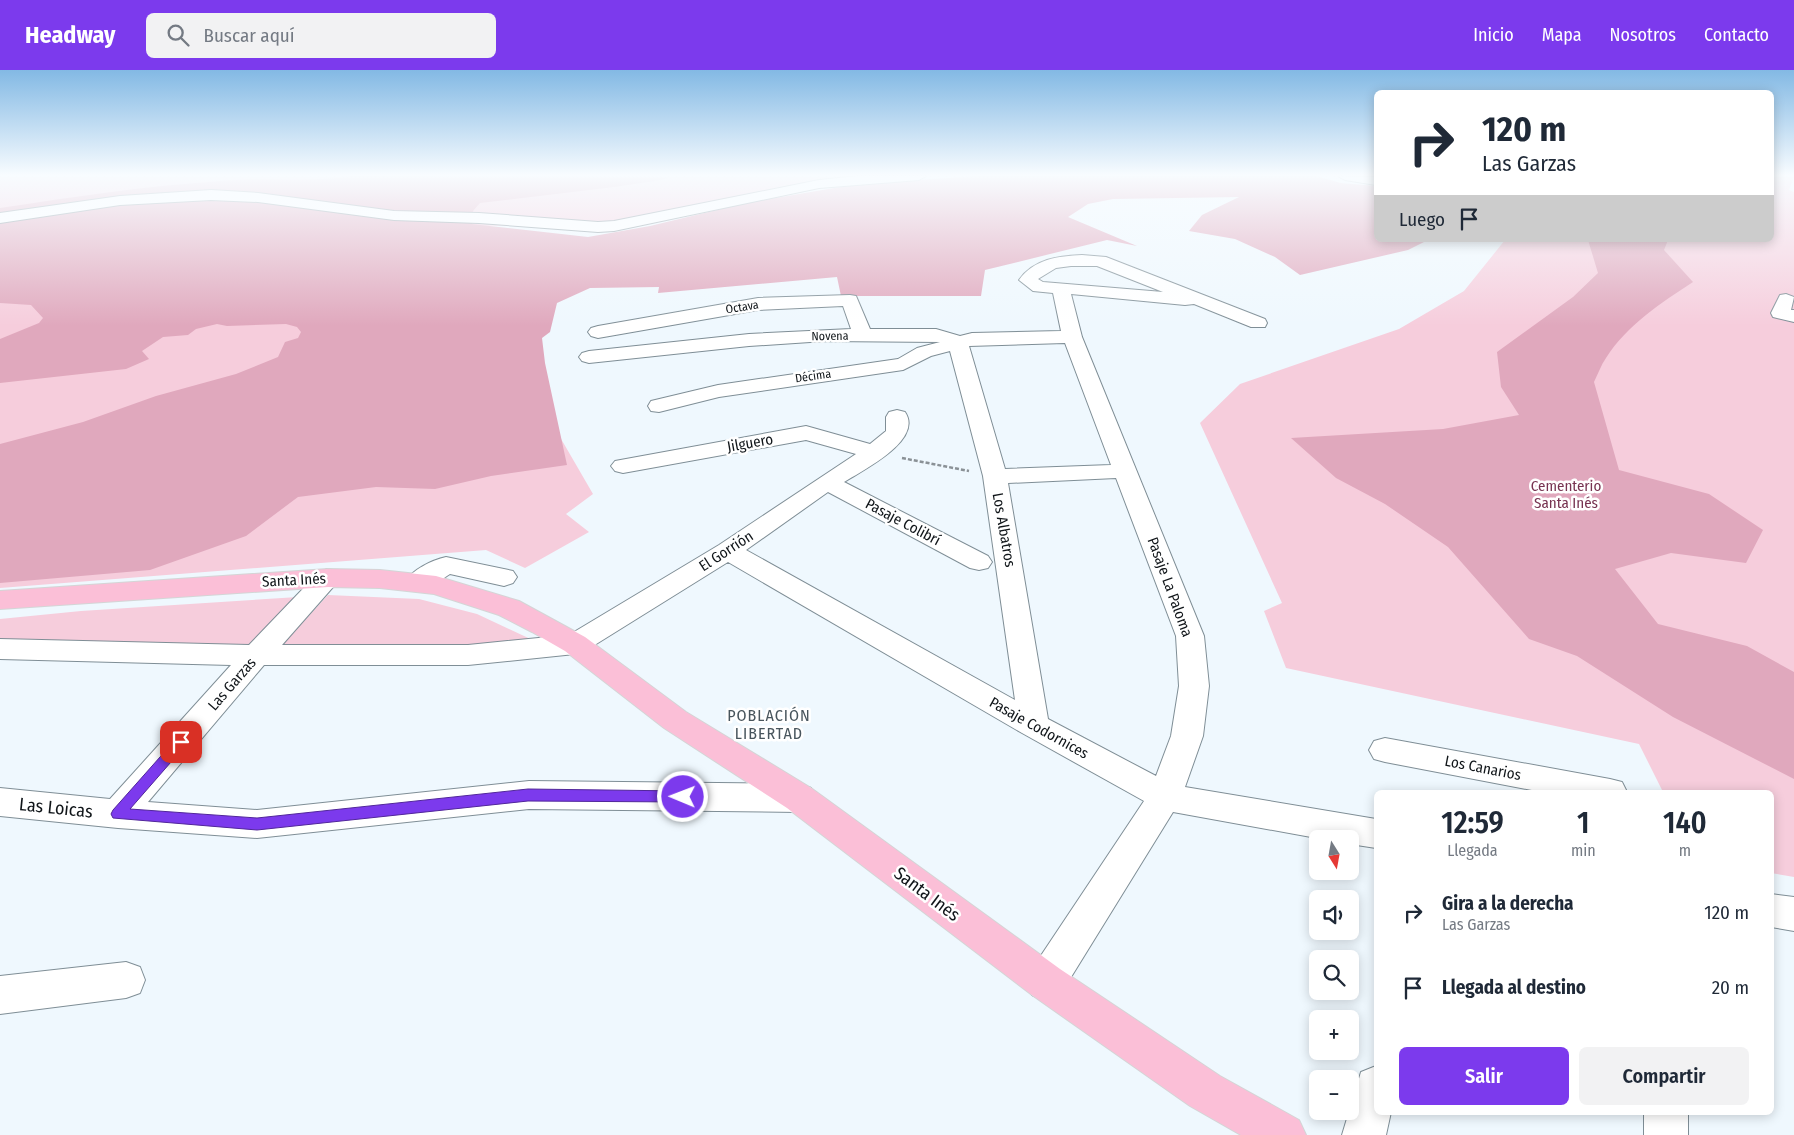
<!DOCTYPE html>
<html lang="es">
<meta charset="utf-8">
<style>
:root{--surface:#fff;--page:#f2f2f3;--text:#1f2937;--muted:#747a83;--accent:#7c3aed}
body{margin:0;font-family:"Fira Sans Condensed",sans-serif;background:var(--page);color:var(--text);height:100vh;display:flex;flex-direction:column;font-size:19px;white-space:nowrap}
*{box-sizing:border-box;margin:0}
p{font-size:16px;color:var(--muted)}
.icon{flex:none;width:28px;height:28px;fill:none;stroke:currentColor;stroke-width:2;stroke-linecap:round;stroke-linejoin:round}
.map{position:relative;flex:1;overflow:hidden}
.drawer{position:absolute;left:1374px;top:720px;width:400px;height:325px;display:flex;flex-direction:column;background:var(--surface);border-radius:8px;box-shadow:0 2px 12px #0003}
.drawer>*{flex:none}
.top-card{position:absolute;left:1374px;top:20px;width:400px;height:152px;border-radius:8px;box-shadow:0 2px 12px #0003;background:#fff;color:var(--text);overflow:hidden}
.needle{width:32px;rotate:169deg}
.tools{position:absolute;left:1309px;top:760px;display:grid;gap:10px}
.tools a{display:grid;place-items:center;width:50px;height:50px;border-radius:8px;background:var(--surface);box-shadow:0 2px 12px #0003;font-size:25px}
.pin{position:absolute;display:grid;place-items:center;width:42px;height:42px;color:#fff;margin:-21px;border-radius:10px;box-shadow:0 2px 8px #0006}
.me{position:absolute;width:55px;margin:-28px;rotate:271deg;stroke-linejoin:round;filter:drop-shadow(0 0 4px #0008)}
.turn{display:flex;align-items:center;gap:18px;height:105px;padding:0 25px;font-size:22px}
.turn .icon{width:65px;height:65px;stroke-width:2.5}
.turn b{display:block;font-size:35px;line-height:42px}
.then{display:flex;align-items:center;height:48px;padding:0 25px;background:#0003;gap:10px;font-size:19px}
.eta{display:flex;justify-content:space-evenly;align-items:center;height:85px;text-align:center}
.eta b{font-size:30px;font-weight:600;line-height:35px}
.action{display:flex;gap:10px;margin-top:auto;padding:10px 25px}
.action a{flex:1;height:58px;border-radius:8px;background:var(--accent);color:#fff;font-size:20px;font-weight:600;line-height:58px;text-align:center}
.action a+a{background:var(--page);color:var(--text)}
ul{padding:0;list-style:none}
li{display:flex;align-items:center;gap:15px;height:75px;padding:0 25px}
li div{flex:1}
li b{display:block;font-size:19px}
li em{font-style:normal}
header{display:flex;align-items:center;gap:30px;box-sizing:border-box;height:70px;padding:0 25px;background:var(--accent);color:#fff}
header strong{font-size:24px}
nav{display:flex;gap:28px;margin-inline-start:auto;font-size:18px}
.search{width:350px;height:45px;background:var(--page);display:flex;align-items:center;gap:12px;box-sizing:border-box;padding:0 18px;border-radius:8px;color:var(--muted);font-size:19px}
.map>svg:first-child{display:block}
.green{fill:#f6cddc}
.forest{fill:#e0a8bd}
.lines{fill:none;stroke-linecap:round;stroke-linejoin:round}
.minor-casing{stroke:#7f8e96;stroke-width:2}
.major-casing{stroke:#d4d5d6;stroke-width:2}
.path{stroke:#8a9196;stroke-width:2.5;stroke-dasharray:4 2;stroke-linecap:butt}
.minor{fill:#fff;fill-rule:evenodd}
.major{fill:#fbbfd7;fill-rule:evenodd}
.route{fill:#7c3aed;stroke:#51269a}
.labels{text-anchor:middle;stroke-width:5;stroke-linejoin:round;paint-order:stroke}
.far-street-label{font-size:12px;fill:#101519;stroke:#fff}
.street-label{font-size:15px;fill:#101519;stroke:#fff}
.park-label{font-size:15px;fill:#773351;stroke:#fff}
.neighbourhood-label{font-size:16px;letter-spacing:1px;fill:#48555d;stroke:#fff}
.near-street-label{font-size:18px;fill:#101519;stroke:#fff}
</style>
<header>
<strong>Headway</strong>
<div class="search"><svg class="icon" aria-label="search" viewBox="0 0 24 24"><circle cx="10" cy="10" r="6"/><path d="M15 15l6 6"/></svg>Buscar aquí</div>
<nav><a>Inicio</a><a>Mapa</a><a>Nosotros</a><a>Contacto</a></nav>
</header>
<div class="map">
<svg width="1794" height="1065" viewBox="0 0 1794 1065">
<rect width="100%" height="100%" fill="#eff8fe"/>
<!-- green -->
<g class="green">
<polygon points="0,107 883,107 616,154 471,156 553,355 593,424 566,444 589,462 525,498 486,480 0,518"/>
<polygon points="1771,107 1794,107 1789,120 1794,122 1794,807 1771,803 1771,722 1663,722 1639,674 1286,598 1264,541 1282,533 1200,353 1240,314 1399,259 1464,221 1505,170 1771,170"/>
<polygon points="328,525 419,529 477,544 539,573 465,579 280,577"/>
<polygon points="298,527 242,585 0,578 0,549 81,541"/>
</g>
<!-- forest -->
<g class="forest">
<path d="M350 106 672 107 655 111 614 117 480 133 473 141 472 154 588 167 650 156 746 133 858 114 977 106H1316L1341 113 1376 116V170H1428L1408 180 1300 205 1275 187 1235 169 1189 161 1202 145 1239 127 1113 129 1088 134 1068 147 1137 176 1107 170 985 200 981 226H841L837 207 658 223 659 217 590 218 557 233 550 262 542 268 545 293 567 395 491 406 435 419 376 417 298 427 246 466 150 500 0 513V374L83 352 156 326 236 304 278 287 285 272 298 268 301 262 297 257 286 254 227 256 217 254 196 259 188 265 163 267 142 281 149 289 126 299 0 313V269L39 253 43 248 31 235 0 233V138C73 127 146 116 220 111 264 107 307 113 350 106Z"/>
<path d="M1588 170H1668L1664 180 1693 212C1661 233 1627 255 1606 288 1601 295 1598 304 1594 312L1619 400 1709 424 1763 460 1746 493 1671 483 1615 499 1658 554 1747 576 1794 602V709L1673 647 1577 586 1529 569 1448 477 1385 434 1336 408 1291 368 1443 359 1519 345 1501 317 1497 282 1573 227 1598 203Z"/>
</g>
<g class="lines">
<defs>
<g id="minor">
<polygon points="858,106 926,106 919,110 819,118 614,161 598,162 479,153 394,150 258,132 211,130 120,135 0,153 0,143 120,126 211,120 258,123 394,141 479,143 598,152 614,151 819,110"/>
<polygon points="1338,106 1376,107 1376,115 1345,110"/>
<path d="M1082 185 1106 187 1265 249 1267 253 1265 257H1251L1194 234 1185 235 1071 224 1082 267 1204 566 1209 616 1203 666 1185 717 1376 749V778L1350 774V769H1322L1173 742 1060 925 1046 931 1032 925 1026 912 1032 899 1144 731 1022 663 728 492 585 581 575 584 468 595H264L148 732 257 740 529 711 799 714 811 718 816 728 811 738 799 742 529 739 257 768 118 758 0 746V718L110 729 231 595 0 589V569L249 575 319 502 328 499 337 502 341 508 282 575H468L569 565 719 475 856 384 806 370 623 403 615 401 611 396 615 391 806 356 870 374 886 361V347L889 342 897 340 905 342C924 370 863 400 844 412L988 486 992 492 988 498 979 500 970 498 828 422 746 480 1015 630 983 406 950 281 931 286 903 300 719 327 659 342 651 341 648 336 651 331 718 315 898 289 917 278 940 272 825 271 749 276 589 293 582 291 579 287 582 283 589 281 749 264 851 259 843 236 758 240 598 268 591 266 588 262 591 258 598 256 758 228 850 225 856 226 870 259H936L960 266 972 263 1061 261 1053 223 1033 221 1019 210C1034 189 1058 186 1082 185ZM1071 196H1097L1163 222 1043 212 1038 209 1056 198ZM1065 273 1111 395 1005 399 969 276ZM1116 408 1176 566 1179 616 1171 666 1156 706 1048 649 1008 413Z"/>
<polygon points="1786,224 1794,227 1791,240 1794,240 1794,252 1773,247 1771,243 1780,225"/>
<path d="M446 487 513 501 517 507 513 513 504 516 450 504C436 513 425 523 408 518L405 512C412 500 432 490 446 487Z"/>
<polygon points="1385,668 1610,709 1622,712 1627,722 1542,722 1385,692 1374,689 1369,680 1374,671"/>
<polygon points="1771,824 1794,827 1794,861 1771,857"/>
<polygon points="126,892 140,897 145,910 140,923 126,928 0,944 0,906"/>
<polygon points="1376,996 1376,1042 1391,1042 1386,1065 1342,1065 1361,1002"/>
<rect x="1644" y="1042" width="44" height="23"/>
</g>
<polygon id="major" points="328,499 380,500 436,506 519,531 585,567 686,642 811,718 1060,899 1220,1006 1299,1050 1306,1065 1241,1065 1190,1036 1032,925 787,738 664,658 565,581 532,562 499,545 434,524 380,518 328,517 0,539 0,521"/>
</defs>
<!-- minor casing -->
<use href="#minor" class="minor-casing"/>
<!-- major casing -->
<use href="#major" class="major-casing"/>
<!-- path -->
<polyline class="path" points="902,388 969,401"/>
<!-- minor -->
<use href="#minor" class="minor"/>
<!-- major -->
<use href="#major" class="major"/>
</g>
<!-- sky -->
<linearGradient id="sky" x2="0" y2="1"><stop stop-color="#83b9e4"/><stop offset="0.41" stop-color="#f8fcff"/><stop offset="1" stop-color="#f8fcff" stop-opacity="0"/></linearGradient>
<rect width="1794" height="256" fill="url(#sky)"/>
<!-- route -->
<polygon class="route" points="181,667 185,669 187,672 185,676 130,739 257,748 528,719 683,721 688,723 690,727 688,731 683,732 528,731 257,760 113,748 111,744 113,740 176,669"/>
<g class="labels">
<!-- far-street labels -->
<g class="far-street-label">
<text transform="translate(742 237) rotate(-9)" y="4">Octava</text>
<text transform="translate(830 266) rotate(-1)" y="4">Novena</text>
<text transform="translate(813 306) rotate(-8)" y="4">Décima</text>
</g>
<!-- street labels -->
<g class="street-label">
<text transform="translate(750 373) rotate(-10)" y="5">Jilguero</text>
<text transform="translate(903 452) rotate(28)" y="5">Pasaje Colibrí</text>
<text transform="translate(1004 460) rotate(80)" y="5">Los Albatros</text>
<text transform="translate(726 481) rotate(-33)" y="5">El Gorrión</text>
<text transform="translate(294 510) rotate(-3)" y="5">Santa Inés</text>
<text transform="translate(1170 517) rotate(70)" y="5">Pasaje La Paloma</text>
<text transform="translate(232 614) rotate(-49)" y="5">Las Garzas</text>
<text transform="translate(1039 658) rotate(29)" y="5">Pasaje Codornices</text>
<text transform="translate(1483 698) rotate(11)" y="5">Los Canarios</text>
</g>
<!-- park labels -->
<g class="park-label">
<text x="1566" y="421">Cementerio<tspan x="1566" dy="17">Santa Inés</tspan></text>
</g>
<!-- neighbourhood labels -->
<g class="neighbourhood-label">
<text x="769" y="651">POBLACIÓN<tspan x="769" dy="18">LIBERTAD</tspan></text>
</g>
<!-- near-street labels -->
<g class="near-street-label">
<text transform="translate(56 738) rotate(6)" y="6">Las Loicas</text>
<text transform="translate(927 824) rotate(37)" y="6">Santa Inés</text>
</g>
</g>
</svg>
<div class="tools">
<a><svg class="needle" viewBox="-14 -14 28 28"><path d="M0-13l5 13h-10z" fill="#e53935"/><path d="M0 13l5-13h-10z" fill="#747a83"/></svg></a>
<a><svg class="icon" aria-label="sound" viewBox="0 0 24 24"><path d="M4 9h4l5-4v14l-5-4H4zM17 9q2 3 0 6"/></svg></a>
<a><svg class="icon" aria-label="search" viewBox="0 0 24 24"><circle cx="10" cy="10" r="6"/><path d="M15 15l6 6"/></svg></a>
<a>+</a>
<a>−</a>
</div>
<div class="pin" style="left:181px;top:672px;background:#d93025"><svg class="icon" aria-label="arrive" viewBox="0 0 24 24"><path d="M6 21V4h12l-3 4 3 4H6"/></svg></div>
<svg class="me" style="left:683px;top:727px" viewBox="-20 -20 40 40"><circle r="17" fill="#7c3aed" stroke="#fff" stroke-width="3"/><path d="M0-11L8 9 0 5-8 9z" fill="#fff"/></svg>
<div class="top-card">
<div class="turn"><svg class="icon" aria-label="right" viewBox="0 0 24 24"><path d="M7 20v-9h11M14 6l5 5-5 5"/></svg><div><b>120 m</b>Las Garzas</div></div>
<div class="then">Luego<svg class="icon" aria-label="arrive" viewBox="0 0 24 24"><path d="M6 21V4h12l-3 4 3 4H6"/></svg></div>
</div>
<section class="drawer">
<div class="eta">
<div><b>12:59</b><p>Llegada</p></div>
<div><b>1</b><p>min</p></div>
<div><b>140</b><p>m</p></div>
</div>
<ul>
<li><svg class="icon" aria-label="right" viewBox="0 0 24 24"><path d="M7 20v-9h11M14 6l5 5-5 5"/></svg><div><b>Gira a la derecha</b><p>Las Garzas</p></div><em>120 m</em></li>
<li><svg class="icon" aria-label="arrive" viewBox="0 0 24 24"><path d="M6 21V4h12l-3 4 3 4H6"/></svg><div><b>Llegada al destino</b></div><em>20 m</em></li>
</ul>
<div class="action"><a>Salir</a><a>Compartir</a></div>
</section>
</div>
